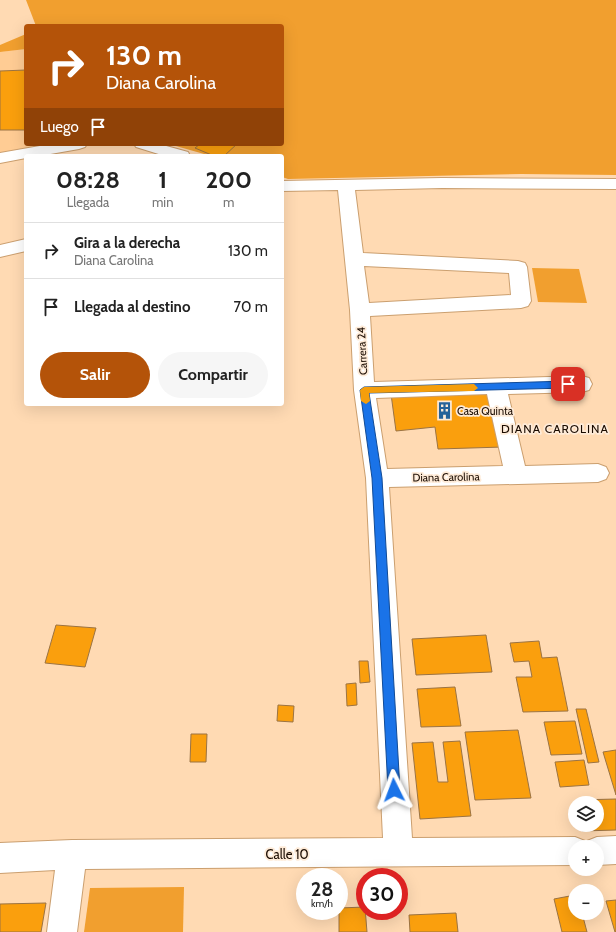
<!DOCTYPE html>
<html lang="es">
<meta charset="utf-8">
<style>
:root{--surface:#fff;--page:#f6f6f6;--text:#222;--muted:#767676;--line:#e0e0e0;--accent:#b45309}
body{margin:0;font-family:Cabin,sans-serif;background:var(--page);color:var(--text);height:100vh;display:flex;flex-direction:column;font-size:15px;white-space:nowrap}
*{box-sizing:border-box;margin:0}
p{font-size:13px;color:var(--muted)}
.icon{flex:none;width:22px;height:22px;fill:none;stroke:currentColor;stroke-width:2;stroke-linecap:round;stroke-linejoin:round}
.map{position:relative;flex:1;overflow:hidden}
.drawer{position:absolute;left:24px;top:154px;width:260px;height:252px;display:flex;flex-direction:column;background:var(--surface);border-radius:4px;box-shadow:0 4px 16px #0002}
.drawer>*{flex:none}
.top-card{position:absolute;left:24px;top:24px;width:260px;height:122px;border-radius:4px;box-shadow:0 4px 16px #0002;background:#b45309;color:#fff;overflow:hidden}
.tools{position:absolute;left:568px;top:796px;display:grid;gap:8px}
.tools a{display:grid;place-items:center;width:36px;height:36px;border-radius:50%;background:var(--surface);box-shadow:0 4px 16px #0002;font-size:20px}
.speed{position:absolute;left:296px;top:868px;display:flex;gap:8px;font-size:20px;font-weight:700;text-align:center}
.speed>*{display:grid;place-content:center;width:52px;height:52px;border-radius:50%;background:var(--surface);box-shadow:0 4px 16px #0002;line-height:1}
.speed small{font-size:10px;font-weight:400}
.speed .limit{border:6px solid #d22;background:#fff;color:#111}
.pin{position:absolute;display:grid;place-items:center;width:34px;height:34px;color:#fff;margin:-17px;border-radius:8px;box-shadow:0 2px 6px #0006}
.me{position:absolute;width:44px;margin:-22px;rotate:357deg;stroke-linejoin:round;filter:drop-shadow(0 0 3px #0008)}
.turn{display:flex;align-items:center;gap:14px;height:84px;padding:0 16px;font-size:18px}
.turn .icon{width:52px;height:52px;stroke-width:2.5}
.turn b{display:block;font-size:28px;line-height:34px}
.then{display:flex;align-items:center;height:38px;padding:0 16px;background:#0003;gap:8px;font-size:15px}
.eta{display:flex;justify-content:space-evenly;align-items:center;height:68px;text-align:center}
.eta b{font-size:24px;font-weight:700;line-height:28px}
.action{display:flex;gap:8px;margin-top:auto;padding:8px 16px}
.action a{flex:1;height:46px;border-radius:24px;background:var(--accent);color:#fff;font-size:16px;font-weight:700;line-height:46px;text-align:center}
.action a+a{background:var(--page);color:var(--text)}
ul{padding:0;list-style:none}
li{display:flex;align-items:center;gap:12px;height:56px;padding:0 16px;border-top:1px solid var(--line)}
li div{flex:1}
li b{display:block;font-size:15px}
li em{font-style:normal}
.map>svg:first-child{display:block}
.built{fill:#ffcc94}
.green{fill:#f19f2f}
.building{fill:#fa9f0d;stroke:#9b7343}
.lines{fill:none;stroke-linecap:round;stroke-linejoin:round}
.minor-casing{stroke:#cb9f6f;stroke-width:2}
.minor{fill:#fff;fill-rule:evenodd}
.route{fill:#1a73e8;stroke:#114b97}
.slow{fill:#f59e0b}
.labels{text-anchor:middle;stroke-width:3.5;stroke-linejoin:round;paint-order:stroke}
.street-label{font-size:11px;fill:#1a0b00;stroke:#feebd8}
.poi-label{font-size:11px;fill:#1a0b00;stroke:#feebd8;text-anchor:start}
.neighbourhood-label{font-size:12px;letter-spacing:1px;fill:#1a0b00;stroke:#feebd8}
.near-street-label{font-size:13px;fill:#1a0b00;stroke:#feebd8}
</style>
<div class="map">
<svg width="616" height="932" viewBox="0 0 616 932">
<rect width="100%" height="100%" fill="#ffdab3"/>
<!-- built -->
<polygon class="built" points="26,49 26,144 48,144 0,154 0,52"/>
<!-- green -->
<g class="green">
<polygon points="26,0 616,0 616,175 521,174 288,179 282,177 282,156 211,156 169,144 282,144 282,26 36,26"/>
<polygon points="26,34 26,49 0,52 0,45"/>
<polygon points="532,268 579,269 587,303 538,302"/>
<polygon points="184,887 183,932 84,932 90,888"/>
</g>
<!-- building -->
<g class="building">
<polygon points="26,70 26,130 0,130 0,71"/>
<polygon points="200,144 237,144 224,156 214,156 195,148"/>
<polygon points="491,392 503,447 438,449 435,427 396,431 391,394"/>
<polygon points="56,625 96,628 85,667 45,663"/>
<polygon points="486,635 492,672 416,675 412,639"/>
<polygon points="539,641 542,658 557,657 568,711 523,712 516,677 532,677 529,661 514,662 510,643"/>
<polygon points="359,661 368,661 370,682 360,683"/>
<polygon points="356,683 357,705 347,706 346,684"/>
<polygon points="455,687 461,726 421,727 417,689"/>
<polygon points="278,705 294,706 293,722 277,721"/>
<polygon points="576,709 586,709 599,762 588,763"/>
<polygon points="575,721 582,754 551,755 544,722"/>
<polygon points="518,730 531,798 475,800 465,732"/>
<polygon points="191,734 207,734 206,762 190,762"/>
<polygon points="460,741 471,816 420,819 412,743 433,742 438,782 448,782 443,742"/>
<polygon points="616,750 616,795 603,752"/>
<polygon points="584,760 589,785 560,787 555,762"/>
<polygon points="616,799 616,830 582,831 581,825 597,825 597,803 577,803 577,800"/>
<polygon points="575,895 575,913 582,913 587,932 562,932 554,899"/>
<polygon points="616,900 616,932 615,932 606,901"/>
<polygon points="46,903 41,932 0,932 0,904"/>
<polygon points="365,907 367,932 339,932 339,908"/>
<polygon points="456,913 458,932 410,932 409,915"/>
</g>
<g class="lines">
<defs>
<g id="minor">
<polygon points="51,144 87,144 85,147 79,149 39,156 26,156 26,158 0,163 0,153"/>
<polygon points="134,144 159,144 188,152 190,156 165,156 136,147"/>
<path d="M442 178 616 179V189L442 188 355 190 363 253 518 261 525 263 527 267 531 301 528 306 521 308 370 316 374 382 582 376 589 378 592 384 589 390 582 392 508 394 525 466 598 464 606 467 609 473 606 479 598 482 389 487 412 838 575 837 585 841 586 843 587 841 597 837 616 836V864L597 865V847H575V865L85 869 77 932H47L55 870 0 873V843L72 840 383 838 366 478 354 390 350 310 338 190 282 191V181ZM364 266 509 273 511 295 369 303ZM487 394 503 466 387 469 376 398Z"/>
<polygon points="26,239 26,251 0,257 0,245"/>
</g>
</defs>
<!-- minor casing -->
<use href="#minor" class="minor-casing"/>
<!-- minor -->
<use href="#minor" class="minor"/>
</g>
<!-- route -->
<polygon class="route" points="568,381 572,384 568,388 369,393 382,478 400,790 398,794 394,796 390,794 388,790 372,478 360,390 364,387"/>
<!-- slow -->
<polygon class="slow" points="474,384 478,388 474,391 369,393 370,401 366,404 361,401 360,390 364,387"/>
<!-- icons -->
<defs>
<symbol id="building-bare" viewBox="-9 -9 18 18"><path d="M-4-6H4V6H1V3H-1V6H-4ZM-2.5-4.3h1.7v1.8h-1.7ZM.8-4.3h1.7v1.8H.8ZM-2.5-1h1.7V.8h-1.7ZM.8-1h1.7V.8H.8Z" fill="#256299" stroke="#feebd8" stroke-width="2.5" paint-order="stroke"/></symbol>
</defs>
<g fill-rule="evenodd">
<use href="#building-bare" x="432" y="398" width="25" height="25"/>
</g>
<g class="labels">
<!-- street labels -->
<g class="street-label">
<text transform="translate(362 351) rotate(-93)" y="4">Carrera 24</text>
<text transform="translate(446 477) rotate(-1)" y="4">Diana Carolina</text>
</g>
<!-- poi labels -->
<g class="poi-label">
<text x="457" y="415">Casa Quinta</text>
</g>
<!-- neighbourhood labels -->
<g class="neighbourhood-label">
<text x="555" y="433">DIANA CAROLINA</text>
</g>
<!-- near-street labels -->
<g class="near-street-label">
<text x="287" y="859">Calle 10</text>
</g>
</g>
</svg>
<div class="tools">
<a><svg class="icon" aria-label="layers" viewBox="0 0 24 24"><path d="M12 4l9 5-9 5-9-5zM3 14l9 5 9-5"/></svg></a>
<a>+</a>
<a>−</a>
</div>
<div class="speed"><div>28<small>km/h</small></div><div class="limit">30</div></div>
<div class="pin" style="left:568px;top:384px;background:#d93025"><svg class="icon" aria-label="arrive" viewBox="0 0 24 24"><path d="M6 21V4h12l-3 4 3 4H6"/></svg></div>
<svg class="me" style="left:394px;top:790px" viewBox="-20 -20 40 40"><path d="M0-17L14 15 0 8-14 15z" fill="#1a73e8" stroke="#fff" stroke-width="4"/></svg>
<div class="top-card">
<div class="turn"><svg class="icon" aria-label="right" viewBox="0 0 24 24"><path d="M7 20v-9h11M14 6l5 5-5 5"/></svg><div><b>130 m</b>Diana Carolina</div></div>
<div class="then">Luego<svg class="icon" aria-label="arrive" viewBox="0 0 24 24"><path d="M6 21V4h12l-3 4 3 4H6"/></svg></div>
</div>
<section class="drawer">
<div class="eta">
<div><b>08:28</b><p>Llegada</p></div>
<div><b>1</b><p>min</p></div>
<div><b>200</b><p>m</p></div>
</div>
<ul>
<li><svg class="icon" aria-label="right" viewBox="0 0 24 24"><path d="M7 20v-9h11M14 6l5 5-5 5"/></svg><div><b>Gira a la derecha</b><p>Diana Carolina</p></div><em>130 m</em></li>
<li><svg class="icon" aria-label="arrive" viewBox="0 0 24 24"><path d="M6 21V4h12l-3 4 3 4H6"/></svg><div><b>Llegada al destino</b></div><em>70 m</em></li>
</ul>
<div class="action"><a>Salir</a><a>Compartir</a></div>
</section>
</div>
